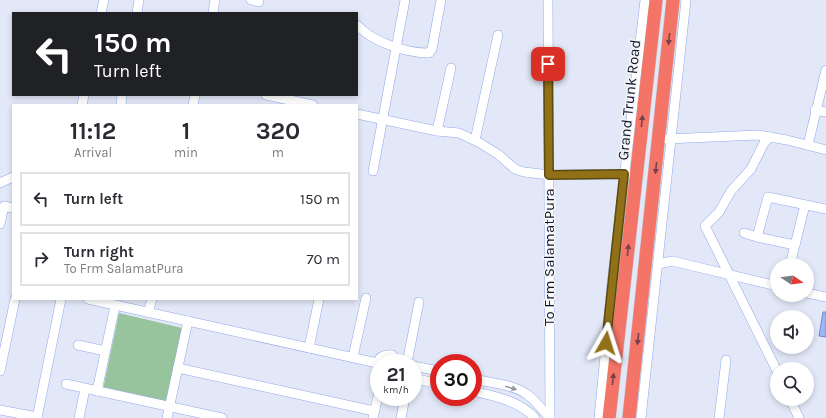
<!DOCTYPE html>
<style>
:root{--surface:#fff;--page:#f2f2f3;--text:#2b2b33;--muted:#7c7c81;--line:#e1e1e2}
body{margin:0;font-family:Karla,sans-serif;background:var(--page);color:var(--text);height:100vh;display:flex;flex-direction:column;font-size:15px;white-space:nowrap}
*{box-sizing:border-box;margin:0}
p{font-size:13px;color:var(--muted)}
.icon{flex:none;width:22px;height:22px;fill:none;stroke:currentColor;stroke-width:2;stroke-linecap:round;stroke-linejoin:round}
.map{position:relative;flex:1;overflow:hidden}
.side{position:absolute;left:12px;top:104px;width:346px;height:196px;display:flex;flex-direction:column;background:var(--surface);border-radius:0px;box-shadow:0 2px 6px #0003}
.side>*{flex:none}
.guide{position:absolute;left:12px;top:12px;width:346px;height:84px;border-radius:0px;box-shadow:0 2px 6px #0003;background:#202124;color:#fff;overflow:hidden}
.needle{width:26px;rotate:103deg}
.tools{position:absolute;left:770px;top:258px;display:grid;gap:8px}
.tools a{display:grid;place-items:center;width:44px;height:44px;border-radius:50%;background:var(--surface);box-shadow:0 2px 6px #0003;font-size:20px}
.speed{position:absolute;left:370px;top:354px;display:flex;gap:8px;font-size:20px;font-weight:700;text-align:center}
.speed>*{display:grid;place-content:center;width:52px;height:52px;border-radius:50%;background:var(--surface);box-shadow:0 2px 6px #0003;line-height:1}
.speed small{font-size:10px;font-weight:400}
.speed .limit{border:6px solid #d22;background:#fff;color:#111}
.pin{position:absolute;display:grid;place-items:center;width:34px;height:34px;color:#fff;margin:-17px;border-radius:8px;box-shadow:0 2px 6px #0006}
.me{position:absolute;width:44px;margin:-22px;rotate:6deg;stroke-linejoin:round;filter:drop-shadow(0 0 3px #0008)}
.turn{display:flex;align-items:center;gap:14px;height:84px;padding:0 16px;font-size:18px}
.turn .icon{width:52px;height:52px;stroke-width:2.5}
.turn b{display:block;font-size:28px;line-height:34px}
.eta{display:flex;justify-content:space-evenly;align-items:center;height:68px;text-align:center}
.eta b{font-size:24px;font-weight:700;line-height:28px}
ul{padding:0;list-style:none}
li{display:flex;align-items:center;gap:12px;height:54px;margin:0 8px 6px;padding:0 8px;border:2px solid var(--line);border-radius:0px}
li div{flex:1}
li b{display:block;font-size:15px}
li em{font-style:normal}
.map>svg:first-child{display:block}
.green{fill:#97c49c}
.building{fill:#9eb6f2;stroke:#7089ca}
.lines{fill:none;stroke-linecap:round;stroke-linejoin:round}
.minor-casing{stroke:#8ea8eb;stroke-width:10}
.highway-casing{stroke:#c5c7ce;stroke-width:14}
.minor{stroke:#fff;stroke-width:9}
.highway{stroke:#f47568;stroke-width:13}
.oneway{fill:#76414a}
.oneway2{fill:#9397a2}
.route-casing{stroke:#5e490f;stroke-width:10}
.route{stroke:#917117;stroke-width:7}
.labels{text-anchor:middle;stroke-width:3;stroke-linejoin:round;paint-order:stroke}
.street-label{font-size:15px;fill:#0f1731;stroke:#f5f6f5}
</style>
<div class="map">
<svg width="826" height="418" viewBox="0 0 826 418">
<rect width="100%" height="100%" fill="#e2e8f7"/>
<!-- green -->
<polygon class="green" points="119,313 182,328 166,402 103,389"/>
<!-- building -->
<polygon class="building" points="823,312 826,312 826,337 819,336"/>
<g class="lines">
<defs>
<g id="minor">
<polyline points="251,0 259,2"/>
<polyline points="548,0 550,418"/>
<polyline points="101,13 104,0"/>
<polyline points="137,13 139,0"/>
<polyline points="213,13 215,0"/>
<path d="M357 25C372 42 406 53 429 53L432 49 441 0"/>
<polyline points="266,95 313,105"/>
<polyline points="82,105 84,95"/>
<polyline points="121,105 122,95"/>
<polyline points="193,105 195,95"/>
<polyline points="815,110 826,112"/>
<polyline points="357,114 437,131 459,133 480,143 499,155 515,169 524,172 549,175 629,174"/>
<polyline points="437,131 451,68"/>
<polyline points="770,137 764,143 751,169 731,191 719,212 705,226 777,371"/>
<polyline points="666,139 758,135 787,140 826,150"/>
<polyline points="475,140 498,35"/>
<polyline points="808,145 826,70"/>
<polyline points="373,171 405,0"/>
<polyline points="0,183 13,177"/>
<polyline points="0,224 4,206 13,208"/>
<polyline points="744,233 757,237 768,197 826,209"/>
<polyline points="757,237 795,245"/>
<polyline points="658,264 672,261 777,286"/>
<polyline points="790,265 805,205"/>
<polyline points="807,293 826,297"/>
<polyline points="88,299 377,363"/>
<polyline points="148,313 152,299"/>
<polyline points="78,345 105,351"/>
<polyline points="309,348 319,299"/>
<polyline points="353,357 366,298"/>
<polyline points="407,363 419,302"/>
<polyline points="413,366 439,371"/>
<polyline points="178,368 374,411"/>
<polyline points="0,371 15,299"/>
<path d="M379 371 377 363C380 356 385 354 392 355L399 363"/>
<polyline points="413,378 439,384"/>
<path d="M473 379C491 383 513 384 528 395 536 401 542 410 550 418"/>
<polyline points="66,384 222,418"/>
<polyline points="97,391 115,306"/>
<path d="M473 391C496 397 518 400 535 418"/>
<polyline points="790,399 799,418"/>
<polyline points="0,410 37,417"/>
<polyline points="37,418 61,299"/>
<polyline points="79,418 85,389"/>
<polyline points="167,418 188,321"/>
<polyline points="373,418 379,392"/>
<polyline points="401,418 405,397"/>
<polyline points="599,418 612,283 645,0"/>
<polyline points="641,418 686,0"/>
<polyline points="719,418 726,360"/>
</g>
<g id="highway">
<polyline points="609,418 656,0"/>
<polyline points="629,418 673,0"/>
</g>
</defs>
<!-- minor casing -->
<use href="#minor" class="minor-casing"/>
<!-- highway casing -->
<use href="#highway" class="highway-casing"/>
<!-- minor -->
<use href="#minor" class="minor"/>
<!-- highway -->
<use href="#highway" class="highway"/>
</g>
<!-- one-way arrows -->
<defs><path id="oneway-solid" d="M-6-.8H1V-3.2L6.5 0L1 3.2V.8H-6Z"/></defs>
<g class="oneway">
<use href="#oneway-solid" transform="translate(669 39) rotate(96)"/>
<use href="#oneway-solid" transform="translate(642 121) rotate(-84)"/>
<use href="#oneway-solid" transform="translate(656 168) rotate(96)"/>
<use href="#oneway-solid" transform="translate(628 250) rotate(-84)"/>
<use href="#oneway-solid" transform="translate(638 339) rotate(96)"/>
<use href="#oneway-solid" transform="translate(613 379) rotate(-84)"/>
</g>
<use class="oneway2" href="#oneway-solid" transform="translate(511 388) rotate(16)"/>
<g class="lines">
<defs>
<polyline id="route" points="548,64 549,175 624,174 606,343"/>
</defs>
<!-- route casing -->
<use href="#route" class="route-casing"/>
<!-- route -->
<use href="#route" class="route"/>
</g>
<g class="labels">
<!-- street labels -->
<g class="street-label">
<text transform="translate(629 100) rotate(-84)" y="5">Grand Trunk Road</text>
<text transform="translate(549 257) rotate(-90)" y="5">To Frm SalamatPura</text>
</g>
</g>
</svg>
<div class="tools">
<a><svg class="needle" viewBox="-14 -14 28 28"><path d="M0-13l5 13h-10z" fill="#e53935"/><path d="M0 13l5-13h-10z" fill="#7c7c81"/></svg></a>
<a><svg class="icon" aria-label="sound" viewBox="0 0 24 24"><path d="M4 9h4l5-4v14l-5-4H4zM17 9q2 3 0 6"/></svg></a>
<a><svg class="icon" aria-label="search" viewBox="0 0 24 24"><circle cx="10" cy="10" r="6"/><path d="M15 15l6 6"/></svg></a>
</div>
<div class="speed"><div>21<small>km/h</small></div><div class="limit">30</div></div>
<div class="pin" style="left:548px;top:64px;background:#d93025"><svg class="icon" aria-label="arrive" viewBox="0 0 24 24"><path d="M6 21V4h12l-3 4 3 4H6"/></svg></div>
<svg class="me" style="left:606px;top:343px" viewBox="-20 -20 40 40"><path d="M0-17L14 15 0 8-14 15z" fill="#917117" stroke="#fff" stroke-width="4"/></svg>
<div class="guide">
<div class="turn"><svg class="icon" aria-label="left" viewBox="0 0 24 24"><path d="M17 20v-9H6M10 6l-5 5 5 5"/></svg><div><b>150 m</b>Turn left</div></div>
</div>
<section class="side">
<div class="eta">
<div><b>11:12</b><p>Arrival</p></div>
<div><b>1</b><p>min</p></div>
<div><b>320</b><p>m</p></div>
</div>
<ul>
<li><svg class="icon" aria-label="left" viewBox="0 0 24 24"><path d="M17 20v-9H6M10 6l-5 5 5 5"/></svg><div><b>Turn left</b></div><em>150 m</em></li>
<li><svg class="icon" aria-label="right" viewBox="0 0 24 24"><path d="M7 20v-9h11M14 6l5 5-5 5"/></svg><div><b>Turn right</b><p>To Frm SalamatPura</p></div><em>70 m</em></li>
</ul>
</section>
</div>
